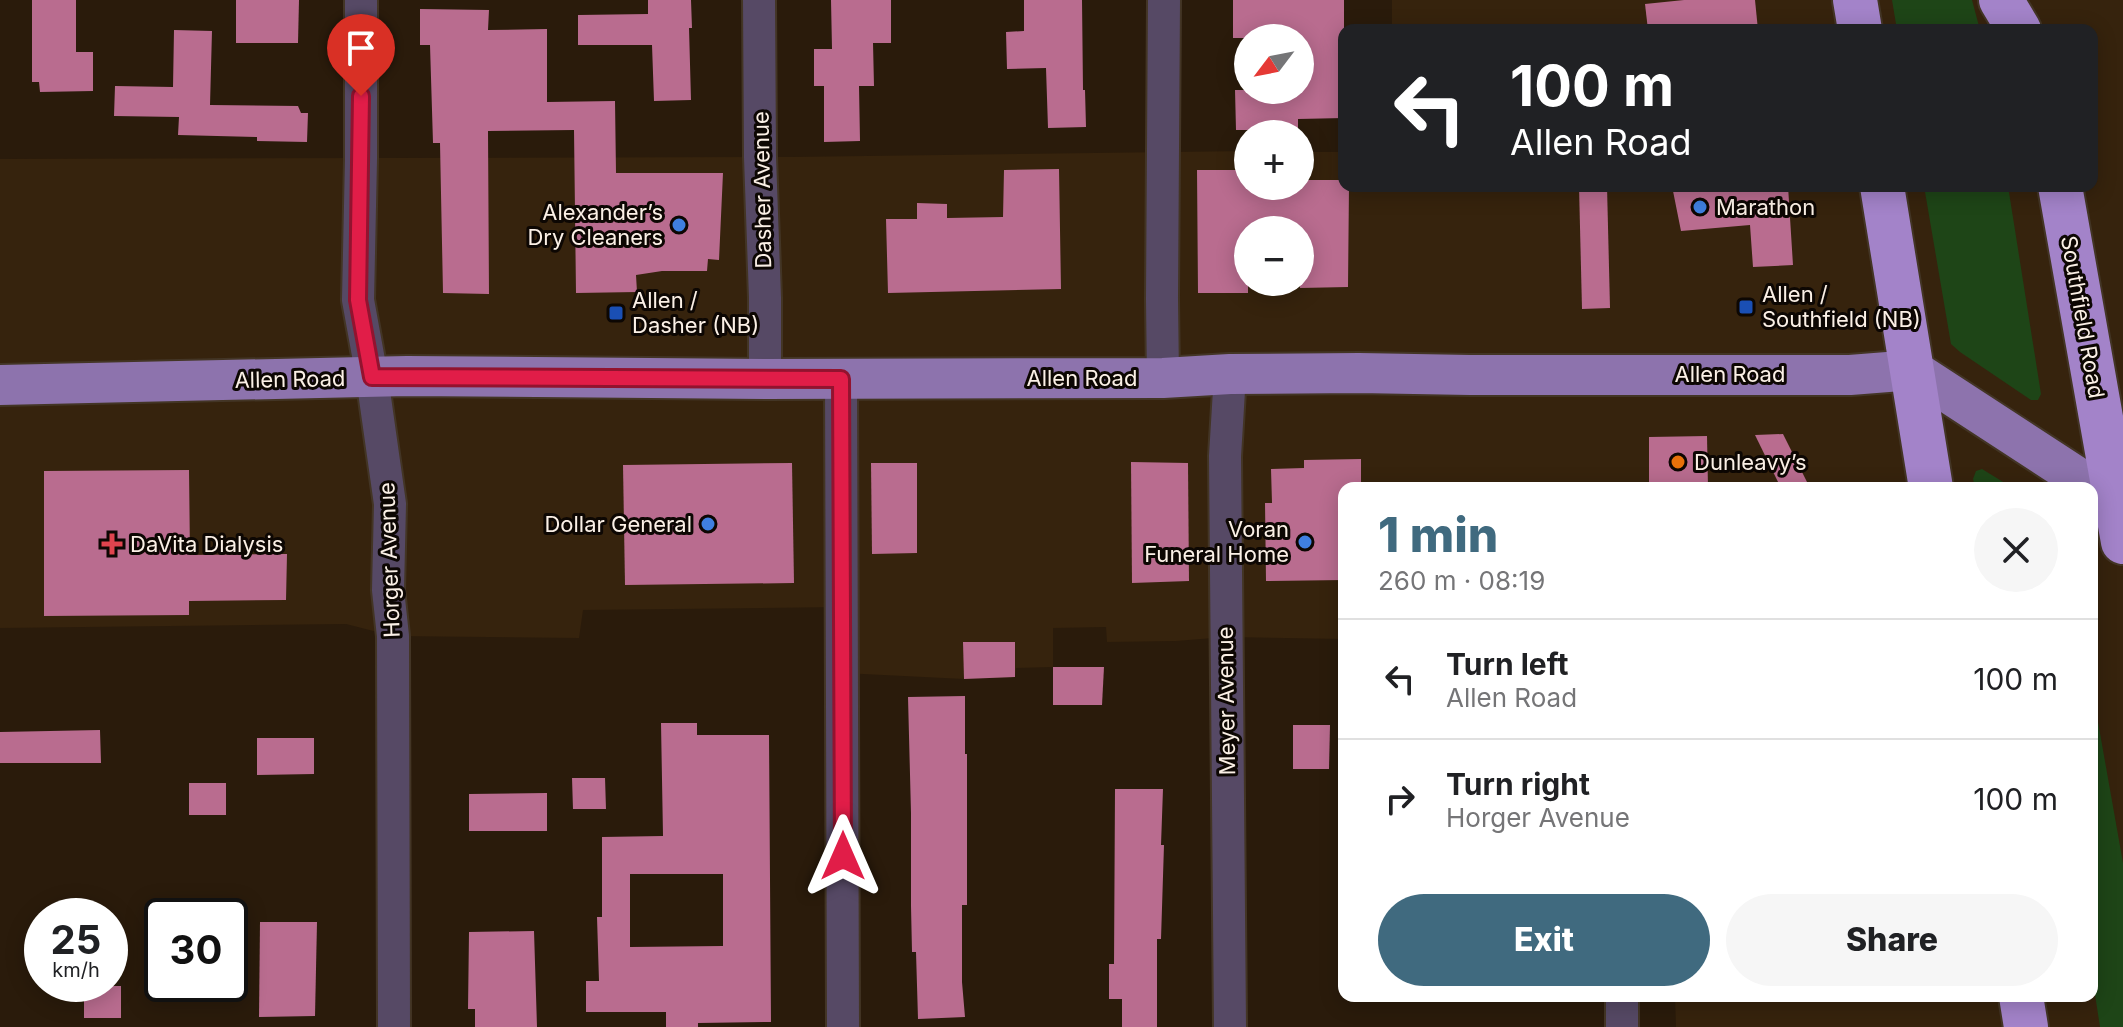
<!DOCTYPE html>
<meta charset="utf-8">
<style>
:root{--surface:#fff;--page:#f6f6f6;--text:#202124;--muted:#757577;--line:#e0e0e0;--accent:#406a7f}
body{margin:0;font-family:Inter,sans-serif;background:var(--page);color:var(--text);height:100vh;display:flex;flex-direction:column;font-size:30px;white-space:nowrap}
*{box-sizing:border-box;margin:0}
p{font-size:26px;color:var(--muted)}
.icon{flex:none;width:44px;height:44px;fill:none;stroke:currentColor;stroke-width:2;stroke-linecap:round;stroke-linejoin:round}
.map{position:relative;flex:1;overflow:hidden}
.drawer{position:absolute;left:1338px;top:482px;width:760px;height:520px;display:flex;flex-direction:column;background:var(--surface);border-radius:16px;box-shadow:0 4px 20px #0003}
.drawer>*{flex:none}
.top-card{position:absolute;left:1338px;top:24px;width:760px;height:168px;border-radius:16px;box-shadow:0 4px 20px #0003;background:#202124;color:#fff;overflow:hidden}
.needle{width:52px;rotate:238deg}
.tools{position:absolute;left:1234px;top:24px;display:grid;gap:16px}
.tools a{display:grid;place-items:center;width:80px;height:80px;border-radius:50%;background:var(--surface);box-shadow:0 4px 20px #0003;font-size:40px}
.speed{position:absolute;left:24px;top:898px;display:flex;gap:16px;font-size:40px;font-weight:700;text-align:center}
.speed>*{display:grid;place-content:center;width:104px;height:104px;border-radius:50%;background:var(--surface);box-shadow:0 4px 20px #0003;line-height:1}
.speed small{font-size:20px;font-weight:400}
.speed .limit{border:4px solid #111;border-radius:12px;background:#fff;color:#111}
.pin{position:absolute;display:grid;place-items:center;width:68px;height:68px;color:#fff;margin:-82px -34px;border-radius:50% 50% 50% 0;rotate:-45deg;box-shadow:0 0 8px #0007}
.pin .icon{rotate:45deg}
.me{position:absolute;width:88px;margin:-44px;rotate:0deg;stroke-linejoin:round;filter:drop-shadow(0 0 6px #0008)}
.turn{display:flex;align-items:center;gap:28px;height:168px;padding:0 40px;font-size:36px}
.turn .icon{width:104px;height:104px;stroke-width:2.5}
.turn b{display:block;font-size:56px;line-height:68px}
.round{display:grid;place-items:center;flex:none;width:84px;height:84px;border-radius:42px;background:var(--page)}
.overview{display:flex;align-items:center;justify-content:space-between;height:136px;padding:0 40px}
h1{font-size:48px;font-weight:800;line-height:60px;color:var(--accent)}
.primary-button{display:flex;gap:16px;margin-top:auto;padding:16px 40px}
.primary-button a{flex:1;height:92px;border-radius:48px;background:var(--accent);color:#fff;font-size:32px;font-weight:800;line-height:92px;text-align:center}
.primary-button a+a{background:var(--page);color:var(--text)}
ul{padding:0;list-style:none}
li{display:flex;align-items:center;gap:24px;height:120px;padding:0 40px;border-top:2px solid var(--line)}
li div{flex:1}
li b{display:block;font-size:30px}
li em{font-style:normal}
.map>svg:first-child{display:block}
.built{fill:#36230d;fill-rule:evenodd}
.green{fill:#1e4517}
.building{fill:#b96c8f;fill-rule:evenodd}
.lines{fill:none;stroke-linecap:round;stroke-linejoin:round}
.minor-casing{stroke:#433525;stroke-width:36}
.major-casing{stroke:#433525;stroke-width:44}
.highway-casing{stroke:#433525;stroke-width:48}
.minor{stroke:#564965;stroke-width:32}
.major{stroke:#8d73ad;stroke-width:40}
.highway{stroke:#a383c9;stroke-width:44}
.route-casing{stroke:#92132f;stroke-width:20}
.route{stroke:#e11d48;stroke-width:14}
.shop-dot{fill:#3f7fe0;stroke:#0d0703;stroke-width:3}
.transit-dot{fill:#1a4fb4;stroke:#0d0703;stroke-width:3}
.food-dot{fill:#e8710a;stroke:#0d0703;stroke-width:3}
.health-dot{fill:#e0444e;stroke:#0d0703;stroke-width:3}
.labels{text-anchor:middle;stroke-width:6;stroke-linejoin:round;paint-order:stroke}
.street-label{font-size:22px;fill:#fbf0e6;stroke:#0d0703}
.poi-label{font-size:22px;fill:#fbf0e6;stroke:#0d0703;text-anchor:start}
</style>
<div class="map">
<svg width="2123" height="1027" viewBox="0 0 2123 1027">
<rect width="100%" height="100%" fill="#2a1b0b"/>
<!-- built -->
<path class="built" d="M1392 0H2123V1027H1676L1675 996H2092V488H1344V639L1226 637 1176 641 1107 642 1106 627 1053 628V667L1016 668 1015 677 964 679 843 673 842 607 583 610 579 638 393 636 346 624 0 628V159L791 157 1248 151V186H1300V152H1344V186H2092V30H1392ZM1248 230H1300V282H1248Z"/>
<!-- green -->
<g class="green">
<polygon points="1892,0 1972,0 1980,30 1897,30"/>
<polygon points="1924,186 2008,186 2041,394 2038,400 2031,400 1960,352 1951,344"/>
<polygon points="1982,469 2013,488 1975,488 1973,479 1976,471"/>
<polygon points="2092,688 2123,863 2123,1027 2100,1027 2092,975"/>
</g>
<!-- building -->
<g class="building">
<polygon points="32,0 76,0 76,52 93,52 93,91 40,92 39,82 32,82"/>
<polygon points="236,0 299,0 298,43 236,43"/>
<polygon points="648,0 691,0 692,28 689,28 691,100 654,101 652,45 578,45 578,15 648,14"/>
<polygon points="831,0 891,0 891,43 873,43 874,86 859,86 860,141 824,142 824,86 814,86 814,49 832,49"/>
<polygon points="1024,0 1082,0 1083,90 1085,90 1086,127 1048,128 1046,68 1007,69 1006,32 1024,31"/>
<polygon points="1233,0 1344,0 1344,118 1298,119 1298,130 1236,130 1235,90 1300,90 1300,38 1233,38"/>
<polygon points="1684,0 1755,0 1758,30 1648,30 1645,4"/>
<polygon points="420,9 489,10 488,30 547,29 547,102 615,101 616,173 723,173 719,260 708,259 707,271 662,271 636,275 637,292 576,293 574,130 488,131 489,294 443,293 440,143 433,143 430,45 420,45"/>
<polygon points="174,30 212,31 210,105 298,106 301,113 308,113 307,142 257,141 257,137 178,135 179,117 114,116 115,86 173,87"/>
<polygon points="1059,169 1061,289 888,293 886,219 917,219 917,203 947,204 947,218 1003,217 1004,170"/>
<polygon points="1197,170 1248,170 1248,186 1300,186 1300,180 1344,180 1344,186 1349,186 1348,287 1300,288 1300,230 1248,230 1248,293 1198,293"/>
<polygon points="1579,186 1607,186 1610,308 1582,309"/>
<polygon points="1672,186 1788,186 1793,265 1753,267 1750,225 1681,231"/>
<polygon points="1783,434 1810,488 1781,488 1755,435"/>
<polygon points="1707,436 1708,488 1649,488 1649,437"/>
<polygon points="1361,459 1361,488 1344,488 1344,580 1266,581 1265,503 1272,503 1271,469 1304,468 1304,460"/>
<polygon points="1131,462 1188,463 1189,581 1132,583"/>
<polygon points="792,463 794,583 625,585 623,465"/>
<polygon points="871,463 917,463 917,553 872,554"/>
<polygon points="189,470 190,555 287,554 286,600 189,601 189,615 44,616 44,471"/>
<polygon points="963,642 1015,642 1015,677 964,679"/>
<polygon points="1053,667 1104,667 1102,705 1053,705"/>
<polygon points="965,696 965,754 967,754 967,905 962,905 962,982 965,1017 918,1019 916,952 912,952 911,906 911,813 908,697"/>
<path d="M661 723H697V735H769L771 1022 698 1023V1027H666V1012H586V981H599L597 917H602V837L663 836ZM630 874H723V946L630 947Z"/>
<polygon points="1293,725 1330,725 1329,769 1293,769"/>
<polygon points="100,730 101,763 0,763 0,732"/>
<polygon points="257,738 314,738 314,774 257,775"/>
<polygon points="572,778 605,778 606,809 573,809"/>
<rect x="189" y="783" width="37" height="32"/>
<polygon points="1115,789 1163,789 1161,845 1164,845 1161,939 1157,939 1157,1027 1122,1027 1122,999 1109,999 1109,964 1114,964"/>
<polygon points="547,793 547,831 469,831 469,794"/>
<polygon points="260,922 317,922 315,1016 259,1017"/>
<polygon points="534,931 537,1027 475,1027 475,1009 468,1009 469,932"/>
<rect x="84" y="986" width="37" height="32"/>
</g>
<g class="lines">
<defs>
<g id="minor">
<polyline points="361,0 361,159 358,300 372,377 390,504 388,590 393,636 394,1027"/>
<polyline points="759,0 760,157 765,298 765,379"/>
<polyline points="1163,378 1162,299 1164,0"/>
<polyline points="841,379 843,1027"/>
<polyline points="1622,996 1622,1027"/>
<polyline points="1230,1027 1225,456 1230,374"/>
</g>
<polyline id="major" points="0,385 407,376 765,379 1163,378 1230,374 1359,373 1470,375 1850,375 1913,370 2123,507"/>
<g id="highway">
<polyline points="1855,0 1860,30"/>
<polyline points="2001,0 2019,30"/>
<polyline points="1882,186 1931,488"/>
<polyline points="2060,186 2123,542"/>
<polyline points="2021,996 2026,1027"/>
</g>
</defs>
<!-- minor casing -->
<use href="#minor" class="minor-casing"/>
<!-- major casing -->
<use href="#major" class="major-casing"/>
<!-- highway casing -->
<use href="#highway" class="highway-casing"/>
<!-- minor -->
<use href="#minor" class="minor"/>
<!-- major -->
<use href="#major" class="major"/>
<!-- highway -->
<use href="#highway" class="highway"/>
</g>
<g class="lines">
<defs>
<polyline id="route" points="361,96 358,300 372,377 841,379 843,856"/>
</defs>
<!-- route casing -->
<use href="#route" class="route-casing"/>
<!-- route -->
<use href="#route" class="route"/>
</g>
<!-- markers -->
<g class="shop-dot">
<circle cx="1700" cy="207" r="8"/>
<circle cx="679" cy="225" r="8"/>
<circle cx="708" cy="524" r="8"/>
<circle cx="1305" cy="542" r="8"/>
</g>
<g class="transit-dot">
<rect x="1738" y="299" width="16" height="16" rx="4"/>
<rect x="608" y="305" width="16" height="16" rx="4"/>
</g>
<circle class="food-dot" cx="1678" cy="462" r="8"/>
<path class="health-dot" d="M108 532h8v8h8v8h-8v8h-8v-8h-8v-8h8z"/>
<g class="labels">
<!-- street labels -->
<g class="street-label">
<text transform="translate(762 190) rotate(-91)" y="8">Dasher Avenue</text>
<text transform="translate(2083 317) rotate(80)" y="8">Southfield Road</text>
<text x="1730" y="382">Allen Road</text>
<text x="1082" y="386">Allen Road</text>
<text transform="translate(290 379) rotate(-1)" y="8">Allen Road</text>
<text transform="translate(389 560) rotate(-92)" y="8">Horger Avenue</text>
<text transform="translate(1226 701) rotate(-91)" y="8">Meyer Avenue</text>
</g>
<!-- poi labels -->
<g class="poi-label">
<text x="1716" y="215">Marathon</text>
<text x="663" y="220" text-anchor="end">Alexander’s<tspan x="663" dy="25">Dry Cleaners</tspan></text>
<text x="1762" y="302">Allen /<tspan x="1762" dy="25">Southfield (NB)</tspan></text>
<text x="632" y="308">Allen /<tspan x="632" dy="25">Dasher (NB)</tspan></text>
<text x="1694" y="470">Dunleavy’s</text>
<text x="692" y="532" text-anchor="end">Dollar General</text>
<text x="1289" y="537" text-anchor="end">Voran<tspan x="1289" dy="25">Funeral Home</tspan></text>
<text x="130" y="552">DaVita Dialysis</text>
</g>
</g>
</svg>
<div class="tools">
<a><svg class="needle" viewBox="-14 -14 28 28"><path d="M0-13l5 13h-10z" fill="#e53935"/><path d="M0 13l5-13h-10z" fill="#757577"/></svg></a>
<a>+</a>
<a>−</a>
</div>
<div class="speed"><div>25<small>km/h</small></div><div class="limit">30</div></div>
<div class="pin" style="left:361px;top:96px;background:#d93025"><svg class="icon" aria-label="arrive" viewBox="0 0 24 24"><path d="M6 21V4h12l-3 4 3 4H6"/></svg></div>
<svg class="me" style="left:843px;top:856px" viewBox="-20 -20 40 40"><path d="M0-17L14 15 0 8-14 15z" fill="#e11d48" stroke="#fff" stroke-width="4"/></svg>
<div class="top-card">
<div class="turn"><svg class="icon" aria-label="left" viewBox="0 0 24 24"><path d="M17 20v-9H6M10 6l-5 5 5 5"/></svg><div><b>100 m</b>Allen Road</div></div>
</div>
<section class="drawer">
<div class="overview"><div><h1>1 min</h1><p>260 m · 08:19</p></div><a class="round"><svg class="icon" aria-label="close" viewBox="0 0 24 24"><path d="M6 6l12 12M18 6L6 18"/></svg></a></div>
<ul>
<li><svg class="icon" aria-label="left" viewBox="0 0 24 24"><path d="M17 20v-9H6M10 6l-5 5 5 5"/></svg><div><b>Turn left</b><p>Allen Road</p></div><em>100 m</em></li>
<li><svg class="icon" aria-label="right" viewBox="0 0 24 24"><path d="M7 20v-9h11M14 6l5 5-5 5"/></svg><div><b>Turn right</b><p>Horger Avenue</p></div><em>100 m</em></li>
</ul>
<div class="primary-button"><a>Exit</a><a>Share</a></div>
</section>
</div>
